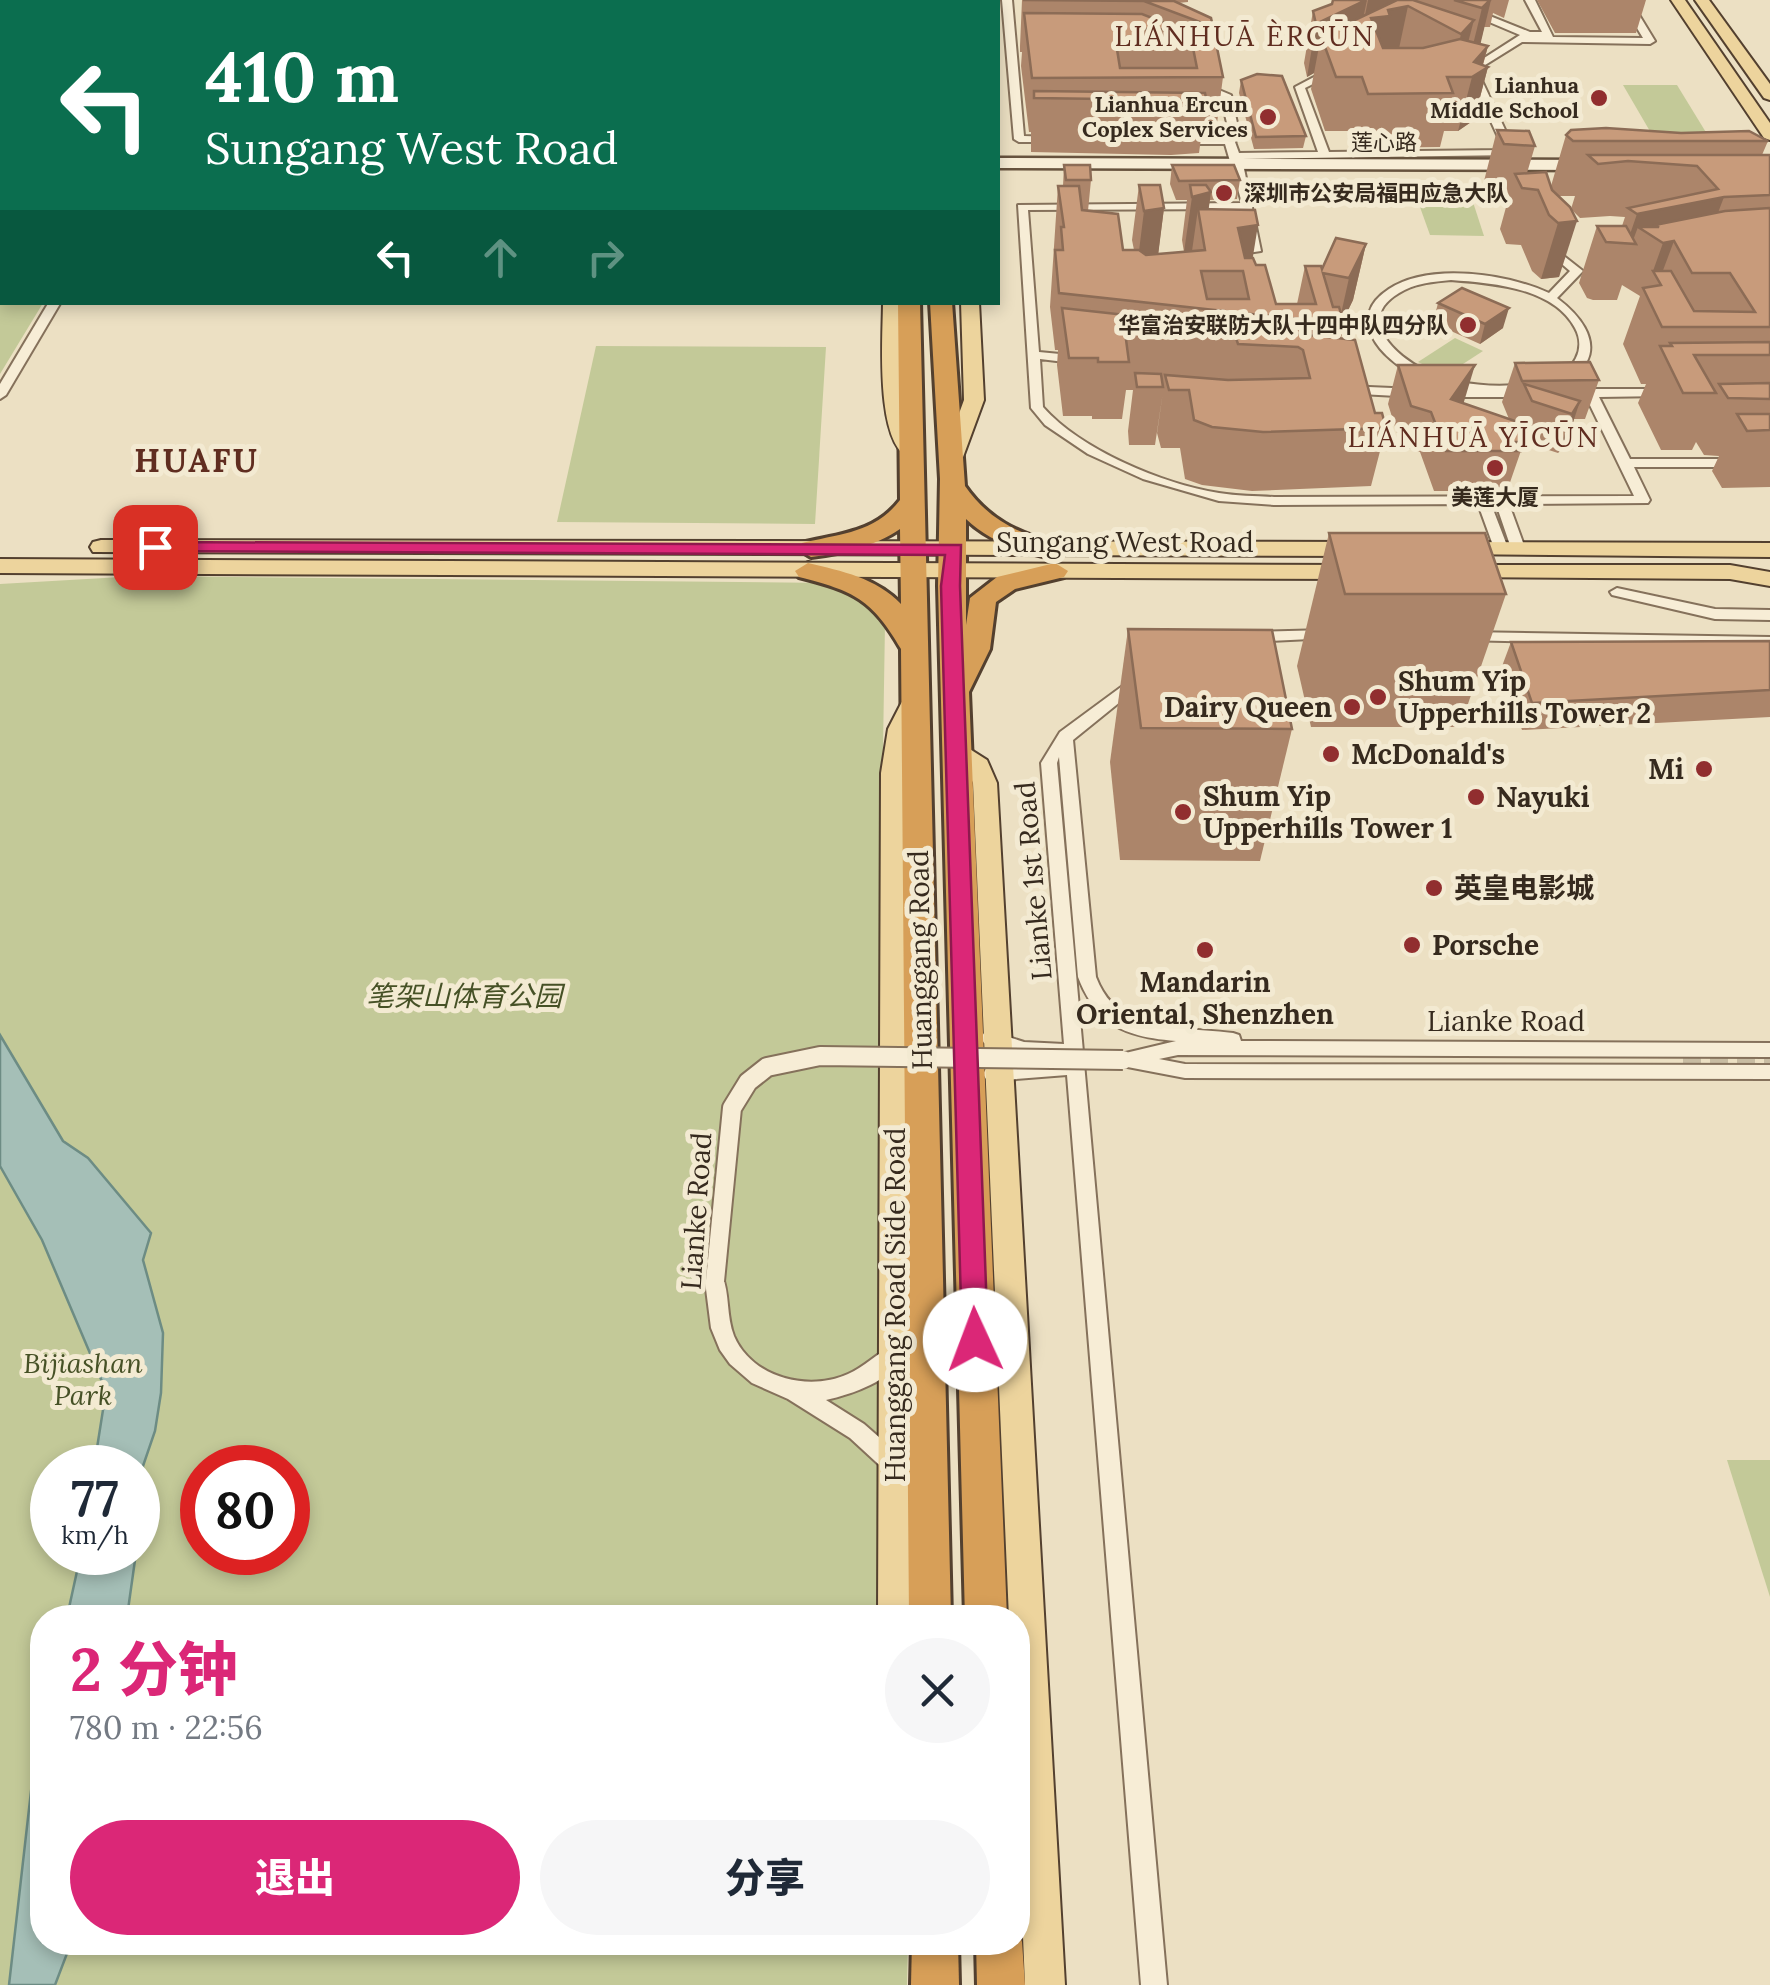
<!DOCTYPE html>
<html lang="zh">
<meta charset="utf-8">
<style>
:root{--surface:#fff;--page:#f6f6f7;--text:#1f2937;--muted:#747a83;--accent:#db2777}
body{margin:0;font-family:Lora,"Noto Sans SC",serif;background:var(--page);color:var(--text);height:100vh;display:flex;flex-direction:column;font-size:38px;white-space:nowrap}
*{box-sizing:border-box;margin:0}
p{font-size:32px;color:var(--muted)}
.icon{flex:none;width:55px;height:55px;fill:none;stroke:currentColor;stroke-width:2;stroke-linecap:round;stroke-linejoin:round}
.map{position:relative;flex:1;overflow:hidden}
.sheet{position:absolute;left:30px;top:1605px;width:1000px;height:350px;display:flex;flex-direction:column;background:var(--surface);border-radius:40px;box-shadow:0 5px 15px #0003}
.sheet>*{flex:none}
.top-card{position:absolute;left:0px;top:0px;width:1000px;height:305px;box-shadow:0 5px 15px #0003;background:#0b6e4f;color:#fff;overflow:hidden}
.speed{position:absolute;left:30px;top:1445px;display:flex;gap:20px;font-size:50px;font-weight:700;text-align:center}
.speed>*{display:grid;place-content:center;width:130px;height:130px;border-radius:50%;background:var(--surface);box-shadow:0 5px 15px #0003;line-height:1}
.speed small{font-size:25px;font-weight:400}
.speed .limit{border:15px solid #d22;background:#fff;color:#111}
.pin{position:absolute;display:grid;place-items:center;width:85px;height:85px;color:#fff;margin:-42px;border-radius:20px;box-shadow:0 5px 15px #0006}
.me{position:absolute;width:110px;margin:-55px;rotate:358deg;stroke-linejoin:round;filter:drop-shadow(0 0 8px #0008)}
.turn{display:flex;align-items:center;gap:35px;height:210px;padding:0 40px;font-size:45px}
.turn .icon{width:130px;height:130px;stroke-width:2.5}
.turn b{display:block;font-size:70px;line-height:85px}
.lanes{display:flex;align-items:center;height:95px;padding:0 40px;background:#0003;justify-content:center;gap:50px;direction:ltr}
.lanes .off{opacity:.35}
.round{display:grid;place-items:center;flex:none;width:105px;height:105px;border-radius:52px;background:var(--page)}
.headline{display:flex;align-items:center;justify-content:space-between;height:170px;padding:0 40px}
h1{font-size:60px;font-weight:800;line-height:75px;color:var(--accent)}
.primary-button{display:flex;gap:20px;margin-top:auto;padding:20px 40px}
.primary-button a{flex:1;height:115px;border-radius:60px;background:var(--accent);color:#fff;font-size:40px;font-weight:800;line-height:115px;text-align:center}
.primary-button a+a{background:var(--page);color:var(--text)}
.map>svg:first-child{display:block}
.green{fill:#c3c998;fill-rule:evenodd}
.water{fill:#a5bfb7;stroke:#6d8c84;stroke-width:2.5}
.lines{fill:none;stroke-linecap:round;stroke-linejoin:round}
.river{fill:#a5bfb7;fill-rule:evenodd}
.street-tunnel{stroke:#c8bca2;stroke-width:18;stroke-dasharray:18 9;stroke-linecap:butt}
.street-casing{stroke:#85715b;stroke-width:4}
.secondary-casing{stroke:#67533e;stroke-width:5}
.primary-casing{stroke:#53402f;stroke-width:4}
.highway-casing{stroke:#53402f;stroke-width:6}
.street{fill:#f7edd6;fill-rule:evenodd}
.secondary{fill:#f7edd6;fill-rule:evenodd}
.primary{fill:#edd49d;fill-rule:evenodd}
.highway{fill:#d79f58;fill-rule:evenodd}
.street-bridge-casing{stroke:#85715b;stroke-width:22;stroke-linecap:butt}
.street-bridge{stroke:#f7edd6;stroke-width:18}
.wall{fill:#ac856a;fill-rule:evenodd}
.shaded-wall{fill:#8c6c56}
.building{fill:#c89b7b;stroke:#8c6c56;stroke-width:2.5;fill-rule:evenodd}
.route{fill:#db2777;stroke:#8e194d;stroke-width:2.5}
.poi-dot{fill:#912e2f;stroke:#f3ead2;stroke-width:4}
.labels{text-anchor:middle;stroke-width:10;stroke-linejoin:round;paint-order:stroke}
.far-poi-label{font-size:22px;font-weight:bold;fill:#362a1e;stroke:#f3ead2;text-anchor:end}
.far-street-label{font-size:22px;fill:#362a1e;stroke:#f3ead2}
.far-quarter-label{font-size:28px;letter-spacing:2.5px;fill:#602d20;stroke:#f3ead2}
.street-label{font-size:28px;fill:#362a1e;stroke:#f3ead2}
.poi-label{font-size:28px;font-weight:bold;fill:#362a1e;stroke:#f3ead2;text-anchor:start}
.park-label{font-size:28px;font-style:italic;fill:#465126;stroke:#f3ead2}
.far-district-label{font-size:32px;font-weight:bold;letter-spacing:2.5px;fill:#602d20;stroke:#f3ead2}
</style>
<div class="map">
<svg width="1770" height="1985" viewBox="0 0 1770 1985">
<rect width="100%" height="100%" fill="#ece0c3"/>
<!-- green -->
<g class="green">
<polygon points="0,0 221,0 2,2 2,302 43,303 0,374"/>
<polygon points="1623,85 1677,85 1707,134 1651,133"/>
<polygon points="1416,196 1471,196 1484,236 1430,235"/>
<polygon points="1455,338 1483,351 1446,375 1418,362"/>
<polygon points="596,346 826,347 815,524 557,522"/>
<path d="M139 576 831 583 856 586 885 623 880 938 887 1617 42 1618V1942H908L907 1985H0V584ZM52 1468H138V1552H52ZM202 1468H288V1552H202Z"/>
<polygon points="1727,1460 1770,1460 1770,1597"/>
</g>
<!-- water -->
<g class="water">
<polygon points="0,1035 63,1141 88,1158 151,1233 143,1260 163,1333 161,1393 155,1431 143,1466 143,1505 138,1545 138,1468 94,1467 106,1391 42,1240 0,1166"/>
<polygon points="81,1553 136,1553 127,1617 67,1617"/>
<polygon points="42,1726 42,1942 71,1943 55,1985 9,1985 34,1765"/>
</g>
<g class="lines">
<!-- river -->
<polygon class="river" points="2,79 2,92 0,93 0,80"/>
<!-- street-tunnel -->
<polyline class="street-tunnel" points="1683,1065 1770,1065"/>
<defs>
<g id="street">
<polygon points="1002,0 1012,0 1024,136 1053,137 1058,140 1057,142 1019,142 1014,139"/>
<path d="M1437 0H1450L1530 32H1542L1525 0H1535L1553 37 1643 38 1620 0H1630L1655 41 1650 44 1522 42 1477 70 1516 153 1515 155 1242 159 1261 251 1234 255 1228 252 1251 246 1243 209 1028 210 1039 352 1081 356 1087 360 1081 364 1040 359 1043 407C1081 450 1163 484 1219 493 1237 496 1256 496 1274 497L1634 496 1586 397 1575 393 1581 389H1669V395L1665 396 1599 397 1630 459H1770V467H1634L1650 500 1648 503 1509 504 1525 548 1518 552 1511 548 1496 504H1491L1508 548 1501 552 1494 548 1478 504 1274 505 1219 501 1143 479 1088 454 1045 425 1031 408 1018 205 1242 203 1225 144H1179L1174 141 1179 138 1230 136 1221 97 1196 87V83L1200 82 1231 95 1240 137 1235 142 1239 153 1318 152 1295 87 1333 67 1337 68V72L1305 88 1329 152 1504 150 1467 69 1520 35Z"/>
<path d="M1546 242 1583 271 1557 298C1609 337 1599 379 1535 390L1534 396 1530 397H1446L1442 396V390L1461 389C1446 386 1431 382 1416 376 1381 359 1344 318 1389 289 1430 262 1507 274 1549 293L1570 271 1542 247V243ZM1451 280C1491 283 1553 287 1575 328 1580 337 1581 348 1576 358 1569 373 1547 381 1531 383 1497 389 1458 385 1426 371 1395 356 1355 319 1399 293 1415 283 1433 282 1451 280Z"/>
<polygon points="49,302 61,302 6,395 0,399 0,384"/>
<polygon points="1346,386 1415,389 1421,393 1415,397 1342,393 1342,387"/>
<polygon points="1617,588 1715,609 1770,610 1770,620 1715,619 1612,595 1610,592"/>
<polygon points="1326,630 1333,635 1331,638 1252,642 1245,637 1252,632"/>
<polygon points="1467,632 1770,637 1770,647 1462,640 1462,634"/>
<path d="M1136 676 1141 677 1143 681 1141 685 1073 740 1096 977C1118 1036 1180 1026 1233 1033L1239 1035 1241 1041 1770 1043V1057L1178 1055 1159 1059 1185 1064 1770 1065V1079L1185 1078 1117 1065 1114 1060 1117 1055 1176 1041C1126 1037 1097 1026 1078 977L1059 757 1057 763 1167 1985H1141L1067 1075 992 1081 986 1079 983 1074 986 1069 992 1067 1066 1060 1065 1058 1024 1056 984 1043 981 1038 984 1033 990 1031 1024 1042 1064 1044 1041 763 1060 732Z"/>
<path d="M715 1272 722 1275C730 1294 726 1316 734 1336 752 1378 809 1392 848 1374 865 1367 877 1352 894 1346L901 1348 904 1355C891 1381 853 1394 826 1400L864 1424 904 1459 907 1466 904 1473 896 1476 888 1473 850 1438 788 1399 752 1383 730 1364 720 1350 711 1328 705 1281 708 1275Z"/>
</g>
<polygon id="secondary" points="998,158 1591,160 1599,165 1591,170 998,168"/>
<g id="primary">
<rect x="943" y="0" width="14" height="2"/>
<polygon points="1671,0 1685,0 1770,123 1770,140 1764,138"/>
<polygon points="1695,0 1709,0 1770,84 1770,100 1764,98"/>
<path d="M883 302H901L903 408 922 453 912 459C874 448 883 335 883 302Z"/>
<polygon points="961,302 979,302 984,400 963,457 953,463 943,457 964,400"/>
<polygon points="101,540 1363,542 1374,549 1363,556 93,552 90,547 93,542"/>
<polygon points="1456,542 1770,543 1770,557 1448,554 1445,549"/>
<polygon points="0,559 1354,565 1365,572 1354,579 0,573"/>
<polygon points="1462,565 1730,565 1770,572 1770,586 1730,579 1454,577 1451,572 1454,567"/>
<polygon points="916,688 928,696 912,729 905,773 914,1618 878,1618 881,773 888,729 908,690"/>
<polygon points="957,741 987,760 997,783 1065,1985 1025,1985 1018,1815 1018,1618 1009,1618 973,783 968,771 945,749"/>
</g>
<g id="highway">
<polygon points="896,0 914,0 914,2 897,2"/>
<polygon points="920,0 938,0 938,2 921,2"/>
<path d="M898 302H920L951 1618H909L901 649C872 599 854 591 799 577L795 571 808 563C842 571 876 578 901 604L900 529C874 547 842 553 811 557L798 549 802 543C839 534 875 533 900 500Z"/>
<path d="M930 302H952L965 486C988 519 1018 534 1056 543L1060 549 1047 557C1017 550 989 541 966 519V625L970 598 997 577 1055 563 1068 571 1064 577 1015 589 996 602 990 649 969 692 1007 1618H965L938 586 940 479Z"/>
<polygon points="1018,1930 1022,1942 1025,1985 977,1985 976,1942 1018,1942"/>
<polygon points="912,1942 958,1942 959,1985 911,1985"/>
</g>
</defs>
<!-- street casing -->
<use href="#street" class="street-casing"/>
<!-- secondary casing -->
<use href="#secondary" class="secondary-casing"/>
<!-- primary casing -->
<use href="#primary" class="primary-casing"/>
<!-- highway casing -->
<use href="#highway" class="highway-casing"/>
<!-- street -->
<use href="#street" class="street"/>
<!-- secondary -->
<use href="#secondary" class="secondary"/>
<!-- primary -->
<use href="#primary" class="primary"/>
<!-- highway -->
<use href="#highway" class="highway"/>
<defs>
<polyline id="street-bridge" points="715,1281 732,1108 748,1082 767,1067 820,1056 1123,1060"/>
</defs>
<!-- street-bridge casing -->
<use href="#street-bridge" class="street-bridge-casing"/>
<!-- street-bridge -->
<use href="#street-bridge" class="street-bridge"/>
</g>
<!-- wall -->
<g class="wall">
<polygon points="1022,0 1188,0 1188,2 1178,3 1213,27 1211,41 1223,77 1216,131 1202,131 1199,153 1171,155 1031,152 1031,132 1029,132 1021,66 1022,52 1020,52 1020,46"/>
<polygon points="1333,0 1509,0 1504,18 1493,13 1490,27 1484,27 1480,44 1488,46 1483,65 1488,67 1474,120 1458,131 1444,131 1440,147 1357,148 1351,131 1325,131 1311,89 1314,73 1307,77 1304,63 1313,11 1332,4"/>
<polygon points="1537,0 1646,0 1636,33 1555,33"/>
<polygon points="1241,80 1306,136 1303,148 1254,149 1239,93"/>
<path d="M1497 130 1535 146 1527 173 1551 186 1566 135 1768 141 1762 155H1770V487L1722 488 1712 471 1719 456 1704 455 1696 442 1692 450H1661L1638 403 1646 384H1641L1623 344 1640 296 1622 285 1617 300H1593L1587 298 1579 283 1597 226H1622L1625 217 1610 216 1580 218 1572 210 1559 277 1541 279 1532 271 1521 245 1506 244 1500 229 1508 200 1489 199 1483 185ZM1559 196H1575L1571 209Z"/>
<polygon points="1064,165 1091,180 1088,211 1123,250 1134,250 1132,240 1139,185 1164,208 1158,254 1184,252 1182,240 1187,200 1176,200 1170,184 1172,165 1240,180 1237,199 1210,200 1208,209 1253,258 1276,304 1297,304 1305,266 1322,269 1366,244 1353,300 1343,320 1344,324 1341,339 1375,413 1386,428 1371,486 1252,491 1202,485 1185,479 1180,448 1161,448 1157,433 1163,392 1155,445 1129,445 1128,431 1133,390 1126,390 1122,419 1092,419 1092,416 1063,416 1057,365 1058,350 1055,350 1050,307 1058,186 1063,186"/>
<polygon points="1438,303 1503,328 1480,344 1433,323"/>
<polygon points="1515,363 1599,380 1585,419 1574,419 1567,441 1558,453 1524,442 1507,491 1434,491 1420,452 1401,446 1388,404 1398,365 1464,403 1509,419 1502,402"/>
<polygon points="1329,533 1506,594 1460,727 1311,727 1297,666"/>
<polygon points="1128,629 1292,729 1260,861 1120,860 1110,762"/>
<polygon points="1770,641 1770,717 1522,730 1501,669 1511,642"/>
</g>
<!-- shaded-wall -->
<g class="shaded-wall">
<polygon points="1367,0 1356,52 1321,36 1314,73 1307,77 1316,24"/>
<polygon points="1368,0 1397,0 1408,6 1397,58 1358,51"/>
<polygon points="1490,0 1491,0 1479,50 1469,61 1482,8"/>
<polygon points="1474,20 1460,73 1451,77 1461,34"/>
<polygon points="1488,46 1481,71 1488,67 1474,120 1458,131 1472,77 1474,62"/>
<polygon points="1211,192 1204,242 1198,209 1192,251 1184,252 1192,197"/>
<polygon points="1724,197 1703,252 1674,241 1659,281 1653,271 1663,243 1659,227 1655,225 1652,236 1638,227 1632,243 1627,243 1637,214"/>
<polygon points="1164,208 1157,264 1137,267 1144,211"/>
<polygon points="1577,221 1559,277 1541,279 1558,223"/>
<polygon points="1258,225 1249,281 1238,228"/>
<polygon points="1366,244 1353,300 1342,323 1339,323 1349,278"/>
<polygon points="1509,308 1503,328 1480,344 1485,324"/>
<polygon points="1475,365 1463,405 1440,439 1451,399"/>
<polygon points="1580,401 1567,441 1558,453 1572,414"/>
</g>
<!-- building -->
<g class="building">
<polygon points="1023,0 1174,1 1211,18 1213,27 1144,1"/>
<polygon points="1333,0 1366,0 1316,24 1313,11 1332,4"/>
<polygon points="1397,0 1413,0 1474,20 1461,34 1408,6 1388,10 1390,16 1371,18 1383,48 1423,48 1460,39 1488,46 1474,62 1488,67 1472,77 1447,77 1453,93 1368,94 1362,77 1336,77 1321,36"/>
<polygon points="1454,0 1490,0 1482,8"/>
<path d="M1024 13 1142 14 1216 43 1223 77 1032 78ZM1141 29H1170L1171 35 1191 38 1197 68H1120L1115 37H1143Z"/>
<polygon points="1257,74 1282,76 1306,136 1256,137 1241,80"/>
<polygon points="1034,91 1205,93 1206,98 1178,100 1034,98"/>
<polygon points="1606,128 1681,133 1749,131 1768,141 1573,141 1566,135 1571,130"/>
<polygon points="1497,130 1529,131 1535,146 1504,144"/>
<polygon points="1588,155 1770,155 1770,195 1724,197 1637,214 1628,208 1718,189 1697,166 1628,161 1598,164"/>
<polygon points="1064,165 1090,165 1091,180 1066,180"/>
<polygon points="1172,165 1234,165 1240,180 1179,181"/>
<polygon points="1546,172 1552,190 1570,207 1577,221 1558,223 1549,215 1538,190 1522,188 1515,174"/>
<polygon points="1139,185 1160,185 1164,208 1144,211"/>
<polygon points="1190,185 1206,185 1211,192 1192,197"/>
<path d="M1058 186H1079L1082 210 1118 214 1123 250H1139L1146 255 1205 250 1198 209 1255 210 1258 225 1238 228 1245 258H1253L1256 265H1265L1276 304H1316L1305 266H1321L1322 269 1336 238 1366 244 1349 278 1323 273 1333 307H1339L1344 324 1059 293 1055 250H1063L1061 227H1064ZM1201 271H1243L1249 299H1207Z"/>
<polygon points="1770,208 1770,327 1662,327 1643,288 1661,285 1653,271 1671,271 1694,311 1755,312 1730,273 1692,273 1674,241 1663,243 1638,227 1659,227 1655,225 1725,211"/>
<polygon points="1597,226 1626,226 1636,244 1606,242"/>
<polygon points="1462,288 1509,308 1485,324 1438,303"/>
<polygon points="1062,308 1355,340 1375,413 1382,413 1386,428 1263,432 1212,427 1194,420 1189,390 1169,390 1165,375 1228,380 1310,378 1303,350 1298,347 1238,344 1236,338 1125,332 1129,362 1098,362 1098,358 1069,358"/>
<polygon points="1770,342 1770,355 1694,355 1716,393 1683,393 1660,346 1672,346 1670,343"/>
<polygon points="1590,362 1599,380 1522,381 1515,363"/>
<polygon points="1398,365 1475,365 1451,399 1515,421 1524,442 1516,442 1520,451 1446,451 1431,412 1411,406"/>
<polygon points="1135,373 1161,374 1163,387 1137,387"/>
<polygon points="1770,383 1770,399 1728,398 1719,384"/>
<polygon points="1524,384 1580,401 1572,414 1532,401"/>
<polygon points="1737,414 1770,414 1770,430 1747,431"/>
<polygon points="1329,533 1485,533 1506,594 1345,594"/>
<polygon points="1128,629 1272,630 1292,729 1141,728"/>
<polygon points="1770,641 1770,690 1532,703 1511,642"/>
</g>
<!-- route -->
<polygon class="route" points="155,542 961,545 960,586 988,1340 985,1348 975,1351 966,1348 962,1340 941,586 945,555 149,551 149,543"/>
<!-- markers -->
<g class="poi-dot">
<circle cx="1599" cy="98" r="10"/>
<circle cx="1268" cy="117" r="10"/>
<circle cx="1224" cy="193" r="10"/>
<circle cx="1468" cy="325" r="10"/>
<circle cx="1495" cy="468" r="10"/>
<circle cx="1378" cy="697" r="10"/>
<circle cx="1352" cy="707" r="10"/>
<circle cx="1331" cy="754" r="10"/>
<circle cx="1704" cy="769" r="10"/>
<circle cx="1476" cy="797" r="10"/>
<circle cx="1183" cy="812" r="10"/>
<circle cx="1434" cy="888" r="10"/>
<circle cx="1412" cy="945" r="10"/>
<circle cx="1205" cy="950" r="10"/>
</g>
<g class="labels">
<!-- far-poi labels -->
<g class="far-poi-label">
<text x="1579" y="93">Lianhua<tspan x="1579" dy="25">Middle School</tspan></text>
<text x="1248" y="112">Lianhua Ercun<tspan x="1248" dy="25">Coplex Services</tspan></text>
<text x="1244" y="201" text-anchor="start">深圳市公安局福田应急大队</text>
<text x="1448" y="333">华富治安联防大队十四中队四分队</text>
<text x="1495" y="505" text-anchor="middle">美莲大厦</text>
</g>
<!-- far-street labels -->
<g class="far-street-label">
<text x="1384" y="150">莲心路</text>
</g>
<!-- far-quarter labels -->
<g class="far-quarter-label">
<text x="1245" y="46">LIÁNHUĀ ÈRCŪN</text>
<text x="1474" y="447">LIÁNHUĀ YĪCŪN</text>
</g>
<!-- street labels -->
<g class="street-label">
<text x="1125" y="552">Sungang West Road</text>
<text transform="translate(1033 881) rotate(-95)" y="10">Lianke 1st Road</text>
<text transform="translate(920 960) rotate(-91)" y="10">Huanggang Road</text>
<text x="1506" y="1031">Lianke Road</text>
<text transform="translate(696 1211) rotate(-86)" y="10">Lianke Road</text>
<text transform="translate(895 1305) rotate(-90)" y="10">Huanggang Road Side Road</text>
</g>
<!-- poi labels -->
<g class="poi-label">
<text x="1398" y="691">Shum Yip<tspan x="1398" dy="32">Upperhills Tower 2</tspan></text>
<text x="1332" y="717" text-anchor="end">Dairy Queen</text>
<text x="1351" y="764">McDonald's</text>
<text x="1684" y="779" text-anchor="end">Mi</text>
<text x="1203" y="806">Shum Yip<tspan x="1203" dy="32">Upperhills Tower 1</tspan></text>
<text x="1496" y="807">Nayuki</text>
<text x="1454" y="898">英皇电影城</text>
<text x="1432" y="955">Porsche</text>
<text x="1205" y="992" text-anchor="middle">Mandarin<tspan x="1205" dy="32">Oriental, Shenzhen</tspan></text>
</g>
<!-- park labels -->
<g class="park-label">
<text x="464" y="1006">笔架山体育公园</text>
<text x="83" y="1373">Bijiashan<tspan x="83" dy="32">Park</tspan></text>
</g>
<!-- far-district labels -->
<g class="far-district-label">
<text x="197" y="472">HUAFU</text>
</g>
</g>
</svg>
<div class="speed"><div>77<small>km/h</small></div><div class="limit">80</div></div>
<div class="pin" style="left:155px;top:547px;background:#d93025"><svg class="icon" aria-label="arrive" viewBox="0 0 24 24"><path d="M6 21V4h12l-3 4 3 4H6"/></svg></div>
<svg class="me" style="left:975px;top:1340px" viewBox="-20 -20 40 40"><circle r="19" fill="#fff"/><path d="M0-13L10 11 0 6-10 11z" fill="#db2777"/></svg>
<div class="top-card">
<div class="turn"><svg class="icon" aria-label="left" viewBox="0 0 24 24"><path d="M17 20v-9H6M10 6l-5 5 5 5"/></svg><div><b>410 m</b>Sungang West Road</div></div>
<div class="lanes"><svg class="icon" aria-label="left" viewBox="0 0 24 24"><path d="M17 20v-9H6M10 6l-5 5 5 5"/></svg><svg class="icon off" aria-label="ahead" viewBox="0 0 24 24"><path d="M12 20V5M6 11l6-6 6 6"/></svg><svg class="icon off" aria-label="right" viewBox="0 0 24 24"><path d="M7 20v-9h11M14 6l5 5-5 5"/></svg></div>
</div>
<section class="sheet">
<div class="headline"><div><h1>2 分钟</h1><p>780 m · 22:56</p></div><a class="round"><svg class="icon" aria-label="close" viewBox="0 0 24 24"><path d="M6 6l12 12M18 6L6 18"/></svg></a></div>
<div class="primary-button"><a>退出</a><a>分享</a></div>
</section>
</div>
